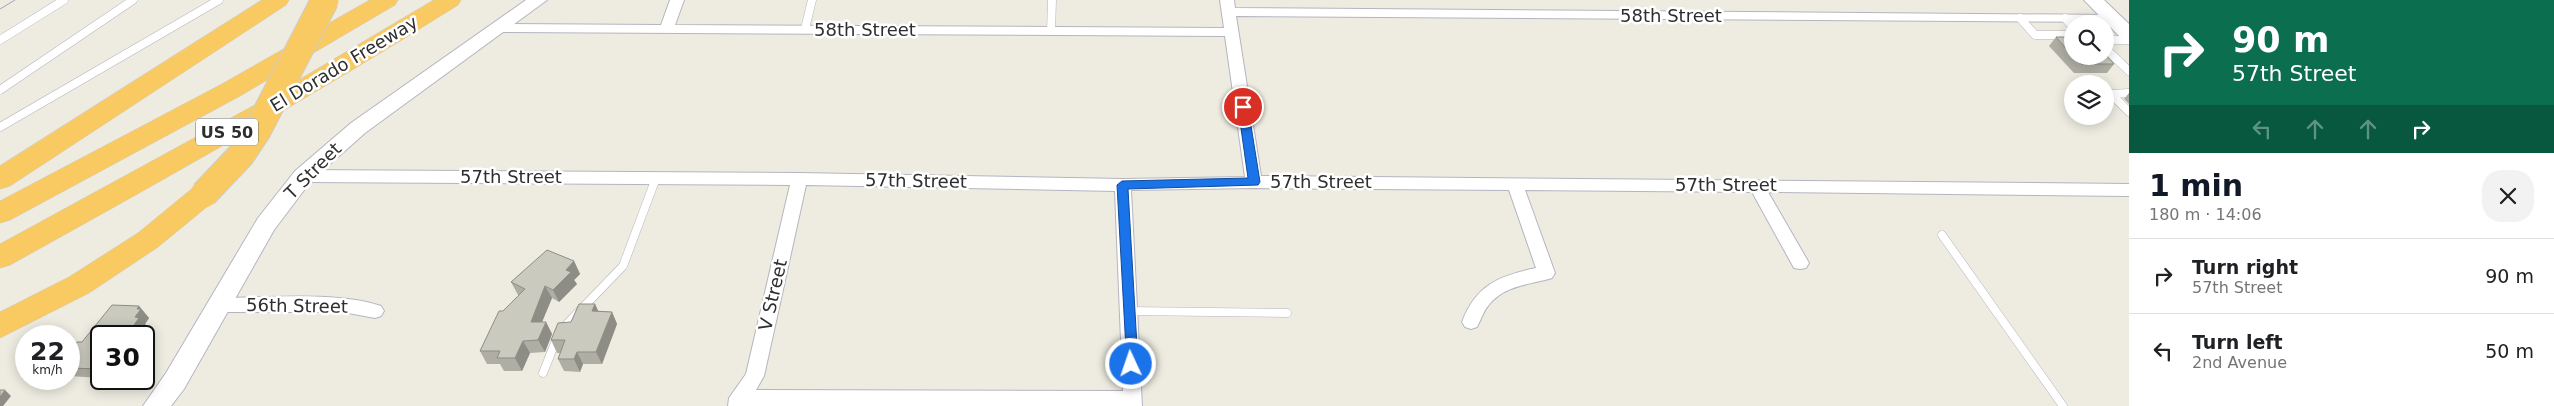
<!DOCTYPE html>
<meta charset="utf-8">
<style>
:root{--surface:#fff;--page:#f2f2f2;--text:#202124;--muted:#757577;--line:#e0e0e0;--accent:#111827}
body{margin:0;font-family:"DejaVu Sans",sans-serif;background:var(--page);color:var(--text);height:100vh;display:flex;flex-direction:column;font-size:19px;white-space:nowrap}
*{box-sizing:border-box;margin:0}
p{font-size:16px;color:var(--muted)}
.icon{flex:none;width:28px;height:28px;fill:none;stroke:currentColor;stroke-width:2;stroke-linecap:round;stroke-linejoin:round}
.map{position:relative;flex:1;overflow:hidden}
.side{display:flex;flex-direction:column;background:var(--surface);width:425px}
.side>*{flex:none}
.top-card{background:#0b6e4f;color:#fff;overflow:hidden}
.fabs{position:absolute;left:2064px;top:15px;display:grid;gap:10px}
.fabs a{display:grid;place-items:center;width:50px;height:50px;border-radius:50%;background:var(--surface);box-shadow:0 2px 12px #0003;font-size:25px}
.speed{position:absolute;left:15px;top:325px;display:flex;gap:10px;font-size:25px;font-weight:700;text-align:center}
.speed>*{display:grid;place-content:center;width:65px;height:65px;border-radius:50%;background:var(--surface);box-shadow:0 2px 12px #0003;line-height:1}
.speed small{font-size:12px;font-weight:400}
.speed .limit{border:2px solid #111;border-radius:8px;background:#fff;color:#111}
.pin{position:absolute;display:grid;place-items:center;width:42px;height:42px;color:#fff;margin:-21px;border:2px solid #fff;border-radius:50%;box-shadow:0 1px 5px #0007}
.me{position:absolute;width:55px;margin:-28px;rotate:357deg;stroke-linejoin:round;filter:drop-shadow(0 0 4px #0008)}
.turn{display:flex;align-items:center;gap:18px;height:105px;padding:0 20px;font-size:22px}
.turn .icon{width:65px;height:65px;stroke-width:2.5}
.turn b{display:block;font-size:35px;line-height:42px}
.lanes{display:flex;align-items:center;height:48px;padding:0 20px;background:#0003;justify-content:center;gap:25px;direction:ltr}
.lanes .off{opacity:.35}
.round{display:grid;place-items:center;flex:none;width:52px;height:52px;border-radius:20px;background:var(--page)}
.overview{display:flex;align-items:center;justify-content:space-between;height:85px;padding:0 20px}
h1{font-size:30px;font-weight:600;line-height:38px;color:var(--accent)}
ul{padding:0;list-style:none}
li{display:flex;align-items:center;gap:15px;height:75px;padding:0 20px;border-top:1px solid var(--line)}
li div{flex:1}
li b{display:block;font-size:19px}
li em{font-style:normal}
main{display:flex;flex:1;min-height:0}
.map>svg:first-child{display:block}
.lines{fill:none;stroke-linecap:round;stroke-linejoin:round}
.lane-casing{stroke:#b5b5c0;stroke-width:9}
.street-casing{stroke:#b5b5c0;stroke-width:2}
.secondary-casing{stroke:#b5b5c0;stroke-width:2}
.highway-casing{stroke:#cdcdcd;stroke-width:1}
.lane{stroke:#fff;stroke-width:8}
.street{fill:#fff;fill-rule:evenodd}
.secondary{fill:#fff;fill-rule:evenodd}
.highway{fill:#f9c962;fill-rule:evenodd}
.tram{stroke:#a6a4b7;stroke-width:1}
.highway-bridge-casing{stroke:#cdcdcd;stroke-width:29;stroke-linecap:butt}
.highway-bridge{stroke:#f9c962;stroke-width:27}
.wall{fill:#aeaea4}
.shaded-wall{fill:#8d8d86}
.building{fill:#cacabf;stroke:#8d8d86}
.route{fill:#1a73e8;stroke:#114b97}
.labels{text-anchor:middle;stroke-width:5;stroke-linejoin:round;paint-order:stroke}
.shield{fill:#fff;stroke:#6d6d6d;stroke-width:1}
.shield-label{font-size:16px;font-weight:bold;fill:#2e2e2e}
.street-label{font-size:18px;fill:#2e2e2e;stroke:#fff}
</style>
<main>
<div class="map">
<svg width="2129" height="406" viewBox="0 0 2129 406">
<rect width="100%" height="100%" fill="#eeece1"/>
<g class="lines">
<defs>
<g id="lane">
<polyline points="2020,18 2035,35 2072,35"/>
<polyline points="2065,18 2072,26"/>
<polyline points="805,29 812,0"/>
<polyline points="1051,31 1052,0"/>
<polyline points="0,40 64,0"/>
<polyline points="2105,40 2129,40"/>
<polyline points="2105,48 2129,71"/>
<polyline points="0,90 133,0"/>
<polyline points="2129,93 2111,94 2129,112"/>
<polyline points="0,127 219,0"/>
<polyline points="1942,235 2063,406"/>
<polyline points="1129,311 1287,313"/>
<polyline points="563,328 623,266 656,178"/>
<polyline points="543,373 557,338"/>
</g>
<g id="street">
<path d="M670 0H684L675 25 1224 28 1220 0H1234L1235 8 2112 15 2119 19 2117 22 1236 16 1261 176 2129 184V196L1768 192 1809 263 1806 268 1800 269 1794 268 1752 192 1525 190 1555 273 1552 278C1529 285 1504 285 1488 306 1483 312 1481 320 1477 327L1471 329 1465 327 1462 322C1476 285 1499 276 1536 268L1509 190 1254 188 1131 190 1142 406H728L729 398 746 374 790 185 303 182 297 180 295 176 297 172 303 170 799 173 1123 179 1245 177 1225 36 499 32 492 28 499 24 661 25ZM806 185 1115 191 1123 391 756 390 764 376Z"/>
<path d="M219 298C268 298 335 291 381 306L384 311 381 316 375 318 343 312H219L213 310 210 305 213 300Z"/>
</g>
<g id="secondary">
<polygon points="526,0 547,0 365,133 311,181 274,230 184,389 171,406 143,406 166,373 258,218 295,171 351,123"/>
<polygon points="2084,0 2104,0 2129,24 2129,41 2122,39"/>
</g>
<g id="highway">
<polygon points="262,0 289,0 286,5 10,186 0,189 0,166"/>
<polygon points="370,0 398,0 395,5 240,96 10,220 0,223 0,201 222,84"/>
<path d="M434 0H461L458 5C312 97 161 181 10 265L0 268V244L275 94Z"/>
<polygon points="204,184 214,187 218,194 214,201 158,247 89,293 0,338 0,312 69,277 138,233 194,187"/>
</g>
</defs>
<!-- lane casing -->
<use href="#lane" class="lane-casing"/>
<!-- street casing -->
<use href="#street" class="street-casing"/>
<!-- secondary casing -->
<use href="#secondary" class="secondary-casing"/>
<!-- highway casing -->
<use href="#highway" class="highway-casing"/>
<!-- lane -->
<use href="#lane" class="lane"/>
<!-- street -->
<use href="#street" class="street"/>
<!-- secondary -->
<use href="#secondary" class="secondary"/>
<!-- highway -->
<use href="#highway" class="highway"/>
<!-- tram -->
<polyline class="tram" points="0,9 15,0"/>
<defs>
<polyline id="highway-bridge" points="204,194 241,155 257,131 325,0"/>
</defs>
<!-- highway-bridge casing -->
<use href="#highway-bridge" class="highway-bridge-casing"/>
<!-- highway-bridge -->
<use href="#highway-bridge" class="highway-bridge"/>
</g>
<!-- wall -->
<g class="wall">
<polygon points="2056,37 2072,37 2072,56 2105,56 2114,64 2107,73 2074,73 2049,46"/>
<polygon points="2129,93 2129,104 2124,99"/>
<polygon points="574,261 580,274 574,280 577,284 559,302 552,298 542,322 546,322 552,334 545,352 530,353 522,371 504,371 500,364 487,364 480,351 503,311 519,295 518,295 511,282"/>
<polygon points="595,304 598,311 612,312 617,324 602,364 583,364 580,372 564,371 558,359 560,353 557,353 551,340 571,322"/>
<polygon points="139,306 149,318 145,324 147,327 101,336 101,378 69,376 69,352 82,342"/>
</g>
<!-- shaded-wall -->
<g class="shaded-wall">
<polygon points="574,261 580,274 574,280 577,284 559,302 553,290 566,270"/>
<polygon points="545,286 552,298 537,334 531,322"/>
<polygon points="595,304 601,317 592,311"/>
<polygon points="139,306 149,318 145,324 147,327 141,336 126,336 135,317 137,309"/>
<polygon points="612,312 617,324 602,364 596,352"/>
<polygon points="546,322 552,334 545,352 538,340"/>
<polygon points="523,341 530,353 522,371 515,358"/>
<polygon points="144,352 147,356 144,360"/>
<polygon points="577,352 583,364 580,372 574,359"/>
<polygon points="5,390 11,396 3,406 0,406 0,397"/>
</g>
<!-- building -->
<g class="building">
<polygon points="2056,37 2072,37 2072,55"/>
<polygon points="2105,54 2114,64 2081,64 2074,56 2105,56"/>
<polygon points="547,250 574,261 566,270 571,272 553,290 545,286 531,322 546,322 538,340 523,341 515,358 497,358 500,351 480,351 499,311 503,311 525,289 511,282"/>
<polygon points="579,304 595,304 592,311 612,312 596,352 577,352 574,359 558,359 565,340 551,340 558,323 571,322"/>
<polygon points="112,305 139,306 137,309 141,309 135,317 139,318 126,336 101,336 101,369 69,368 69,352 77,342 82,342"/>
<polygon points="0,390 5,390 0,397"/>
</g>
<!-- route -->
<polygon class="route" points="1243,104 1248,107 1260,182 1258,185 1128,189 1138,364 1131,369 1127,368 1117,185 1122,181 1248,178 1238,107"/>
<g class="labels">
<!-- shield labels -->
<rect class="shield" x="196" y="118.5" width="62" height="27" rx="4"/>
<g class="shield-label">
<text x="227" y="138">US 50</text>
</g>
<!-- street labels -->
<g class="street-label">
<text x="1671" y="22">58th Street</text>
<text x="865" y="36">58th Street</text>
<text transform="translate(344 64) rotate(-31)" y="6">El Dorado Freeway</text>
<text transform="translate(313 171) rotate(-45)" y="6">T Street</text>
<text x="511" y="183">57th Street</text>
<text transform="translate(916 181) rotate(1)" y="6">57th Street</text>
<text x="1321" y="188">57th Street</text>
<text x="1726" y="191">57th Street</text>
<text transform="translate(773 295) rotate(-77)" y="6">V Street</text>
<text transform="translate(297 306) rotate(1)" y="6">56th Street</text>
</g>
</g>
</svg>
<div class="fabs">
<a><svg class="icon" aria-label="search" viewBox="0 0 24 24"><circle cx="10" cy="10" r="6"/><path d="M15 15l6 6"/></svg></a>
<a><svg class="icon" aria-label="layers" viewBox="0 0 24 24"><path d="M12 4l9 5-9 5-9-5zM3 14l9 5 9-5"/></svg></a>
</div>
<div class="speed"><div>22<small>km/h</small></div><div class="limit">30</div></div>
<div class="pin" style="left:1243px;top:107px;background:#d93025"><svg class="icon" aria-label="arrive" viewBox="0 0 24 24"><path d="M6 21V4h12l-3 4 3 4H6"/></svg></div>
<svg class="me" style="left:1131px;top:364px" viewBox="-20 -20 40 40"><circle r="17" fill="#1a73e8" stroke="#fff" stroke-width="3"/><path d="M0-11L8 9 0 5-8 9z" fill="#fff"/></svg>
</div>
<section class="side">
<div class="top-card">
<div class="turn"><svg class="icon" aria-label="right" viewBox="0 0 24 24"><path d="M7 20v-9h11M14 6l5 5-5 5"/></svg><div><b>90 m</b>57th Street</div></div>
<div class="lanes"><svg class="icon off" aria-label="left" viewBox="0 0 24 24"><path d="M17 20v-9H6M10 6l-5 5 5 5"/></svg><svg class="icon off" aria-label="ahead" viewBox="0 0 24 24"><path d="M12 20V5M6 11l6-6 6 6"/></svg><svg class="icon off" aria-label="ahead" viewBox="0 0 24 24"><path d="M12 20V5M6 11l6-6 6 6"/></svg><svg class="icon" aria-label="right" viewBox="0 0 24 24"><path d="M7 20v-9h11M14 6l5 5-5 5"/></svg></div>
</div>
<div class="overview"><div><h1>1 min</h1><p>180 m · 14:06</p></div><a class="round"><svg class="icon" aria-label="close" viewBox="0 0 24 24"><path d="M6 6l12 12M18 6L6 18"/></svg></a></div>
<ul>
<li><svg class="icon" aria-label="right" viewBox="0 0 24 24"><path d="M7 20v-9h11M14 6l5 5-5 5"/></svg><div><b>Turn right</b><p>57th Street</p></div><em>90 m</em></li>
<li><svg class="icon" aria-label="left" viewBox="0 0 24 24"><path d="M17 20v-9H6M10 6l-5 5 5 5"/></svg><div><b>Turn left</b><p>2nd Avenue</p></div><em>50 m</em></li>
</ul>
</section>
</main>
